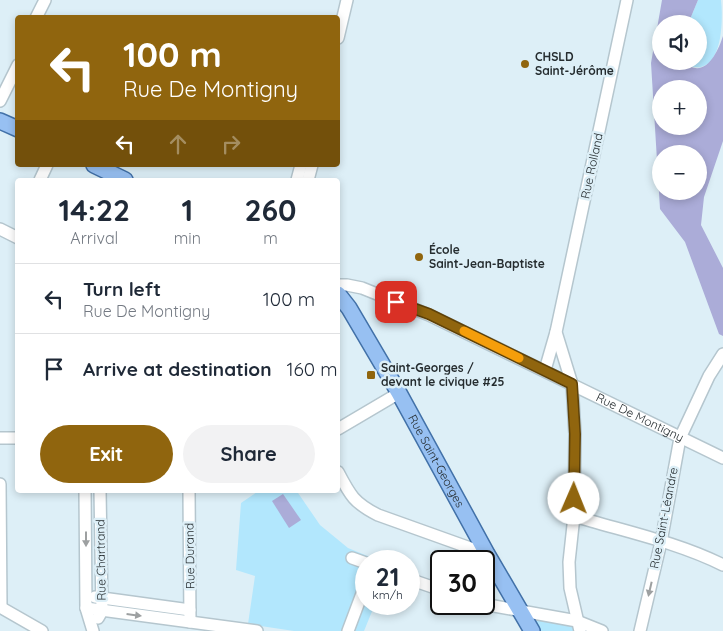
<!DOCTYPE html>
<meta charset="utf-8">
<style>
:root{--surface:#fff;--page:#f2f2f3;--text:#1f2937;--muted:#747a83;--line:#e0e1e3;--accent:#90650e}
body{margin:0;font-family:Quicksand,sans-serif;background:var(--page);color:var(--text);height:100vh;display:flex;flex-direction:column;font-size:19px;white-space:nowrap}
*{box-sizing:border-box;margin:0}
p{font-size:16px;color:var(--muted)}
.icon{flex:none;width:28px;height:28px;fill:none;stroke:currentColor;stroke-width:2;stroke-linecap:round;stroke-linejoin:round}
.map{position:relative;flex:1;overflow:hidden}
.sheet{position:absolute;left:15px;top:178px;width:325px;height:315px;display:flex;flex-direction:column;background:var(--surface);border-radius:5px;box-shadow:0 2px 8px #0003}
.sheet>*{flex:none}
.guide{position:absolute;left:15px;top:15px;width:325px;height:152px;border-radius:5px;box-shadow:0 2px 8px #0003;background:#90650e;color:#fff;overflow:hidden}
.controls{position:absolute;left:652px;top:15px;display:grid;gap:10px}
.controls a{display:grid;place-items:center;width:55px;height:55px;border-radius:50%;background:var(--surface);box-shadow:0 2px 8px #0003;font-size:25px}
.speed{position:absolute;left:355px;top:550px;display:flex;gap:10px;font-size:25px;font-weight:700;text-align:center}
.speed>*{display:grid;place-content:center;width:65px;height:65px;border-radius:50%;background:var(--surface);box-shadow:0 2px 8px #0003;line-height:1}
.speed small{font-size:12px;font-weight:400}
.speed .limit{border:2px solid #111;border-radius:8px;background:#fff;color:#111}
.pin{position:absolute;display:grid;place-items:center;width:42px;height:42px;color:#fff;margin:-21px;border-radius:10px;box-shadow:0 2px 8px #0006}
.me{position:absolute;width:55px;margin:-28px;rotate:1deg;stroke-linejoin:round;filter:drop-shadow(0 0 4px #0008)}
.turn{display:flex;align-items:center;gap:18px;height:105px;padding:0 25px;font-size:22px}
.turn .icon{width:65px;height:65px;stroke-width:2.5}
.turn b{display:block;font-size:35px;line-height:42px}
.lanes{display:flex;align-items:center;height:48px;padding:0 25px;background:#0003;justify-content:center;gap:25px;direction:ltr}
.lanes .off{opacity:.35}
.eta{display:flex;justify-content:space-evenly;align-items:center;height:85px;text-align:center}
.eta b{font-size:30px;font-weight:700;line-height:35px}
.primary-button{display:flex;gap:10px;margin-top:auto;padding:10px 25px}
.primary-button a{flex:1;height:58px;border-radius:30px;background:var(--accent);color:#fff;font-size:20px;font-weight:700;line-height:58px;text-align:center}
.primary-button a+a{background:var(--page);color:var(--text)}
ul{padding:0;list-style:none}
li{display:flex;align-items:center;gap:15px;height:70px;padding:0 25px;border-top:1px solid var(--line)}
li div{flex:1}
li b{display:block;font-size:19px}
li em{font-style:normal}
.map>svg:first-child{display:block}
.green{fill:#b2e7fd}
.water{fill:#abacd8;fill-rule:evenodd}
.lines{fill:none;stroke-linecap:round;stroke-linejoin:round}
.minor-casing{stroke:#b5c6ce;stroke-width:14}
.major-casing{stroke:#4271a8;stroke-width:18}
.minor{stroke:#fff;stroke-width:11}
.major{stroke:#97c0f2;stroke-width:15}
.oneway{fill:#9da0a1}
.route-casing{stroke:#5e4209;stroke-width:12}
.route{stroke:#90650e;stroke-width:9}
.slow{stroke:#f59e0b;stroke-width:9}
.poi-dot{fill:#90650e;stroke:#ddeff7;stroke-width:2}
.labels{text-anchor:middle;stroke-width:5;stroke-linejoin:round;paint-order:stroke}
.poi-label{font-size:12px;font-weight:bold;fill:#252c2f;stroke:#ddeff7;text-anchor:start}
.street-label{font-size:12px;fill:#252c2f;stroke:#ddeff7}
</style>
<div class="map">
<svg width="723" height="631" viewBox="0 0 723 631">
<rect width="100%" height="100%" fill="#ddeff7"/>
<!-- green -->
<g class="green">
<path d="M698 0H721C723 18 723 62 701 67 694 68 688 66 683 61H699V24H688Z"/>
<polygon points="260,490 296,490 320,525 348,548 380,561 366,561 366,604 375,604 364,631 294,631 248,624 255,576 236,570 241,503"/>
<polygon points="520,611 577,621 580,631 532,631"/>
</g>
<!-- water -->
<g class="water">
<path d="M662 0H698L688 24H661V61H683C704 82 718 52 723 36V141L704 197 701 225 723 268V336L719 334 685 242 660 209 651 63ZM661 89H699V126H661ZM661 154H699V191H661Z"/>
<polygon points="283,494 301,520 289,528 272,501"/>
</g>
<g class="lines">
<defs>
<g id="minor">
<polyline points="36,18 45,0"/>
<polyline points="338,38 347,0"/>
<polyline points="0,101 18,65"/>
<polyline points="40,180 47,165"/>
<polyline points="297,180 301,165"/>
<polyline points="308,180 312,165"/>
<polyline points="0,229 18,238"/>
<path id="s1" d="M338 285H347L362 288 429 315 723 458"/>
<polyline points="545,370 556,332"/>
<polyline points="338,429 399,393"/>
<polyline points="0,438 18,438"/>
<path d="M338 472C350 495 354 503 378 515L487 554"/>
<polyline points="0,484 1,607"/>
<polyline points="85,490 86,608 93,631"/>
<polyline points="189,490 190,622"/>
<path d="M574 516C623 531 677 542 723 565"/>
<polyline points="352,558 366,563"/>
<polyline points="409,579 441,590"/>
<polyline points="95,597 190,610"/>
<polyline points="483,604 577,621 602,631"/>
<polyline points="0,607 42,631"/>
<polyline points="86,608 257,631"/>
<polyline points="98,618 102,611 100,490"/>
<polyline points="348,631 366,583"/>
<polyline points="580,631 570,588 569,562 574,516 575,434 572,384 556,332 627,0"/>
<polyline points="640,631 661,542 680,438 709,376 723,354"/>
</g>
<g id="major">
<polyline points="0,121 18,129"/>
<polyline points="94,165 125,180"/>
<path id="s2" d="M338 294 349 308 399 393 487 554 532 631"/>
</g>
</defs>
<!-- minor casing -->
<use href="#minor" class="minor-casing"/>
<!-- major casing -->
<use href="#major" class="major-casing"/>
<!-- minor -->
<use href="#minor" class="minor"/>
<!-- major -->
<use href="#major" class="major"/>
</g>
<!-- one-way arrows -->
<defs><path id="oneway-solid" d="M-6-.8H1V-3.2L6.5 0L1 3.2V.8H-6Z" transform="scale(1.25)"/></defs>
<g class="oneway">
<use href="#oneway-solid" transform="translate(86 539) rotate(90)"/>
<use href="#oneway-solid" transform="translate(650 589) rotate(103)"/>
<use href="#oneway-solid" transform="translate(134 615) rotate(7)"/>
</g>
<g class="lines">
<defs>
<polyline id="route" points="396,302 429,314 572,384 575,434 574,499"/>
</defs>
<!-- route casing -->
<use href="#route" class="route-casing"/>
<!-- route -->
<use href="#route" class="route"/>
<!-- slow -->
<polyline class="slow" points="464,331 519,358"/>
</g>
<!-- markers -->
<g class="poi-dot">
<circle cx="525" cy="64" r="5"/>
<circle cx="419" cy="257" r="5"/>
<rect x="366" y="370" width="10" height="10" rx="2.5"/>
</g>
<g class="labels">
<!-- poi labels -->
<g class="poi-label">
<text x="535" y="61">CHSLD<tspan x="535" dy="14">Saint-Jérôme</tspan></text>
<text x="429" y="254">École<tspan x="429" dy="14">Saint-Jean-Baptiste</tspan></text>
<text x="381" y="372">Saint-Georges /<tspan x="381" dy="14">devant le civique #25</tspan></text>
</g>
<!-- street labels -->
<g class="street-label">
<text transform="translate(592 166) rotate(-78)" y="4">Rue Rolland</text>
<text dy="4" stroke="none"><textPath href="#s1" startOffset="331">Rue De Montigny</textPath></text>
<text dy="4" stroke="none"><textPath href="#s2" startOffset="194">Rue Saint-Georges</textPath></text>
<text transform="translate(664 518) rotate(-79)" y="4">Rue Saint-Léandre</text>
<text transform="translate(190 556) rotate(-91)" y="4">Rue Durand</text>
<text transform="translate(101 560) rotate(-91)" y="4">Rue Chartrand</text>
</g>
</g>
</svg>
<div class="controls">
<a><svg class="icon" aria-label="sound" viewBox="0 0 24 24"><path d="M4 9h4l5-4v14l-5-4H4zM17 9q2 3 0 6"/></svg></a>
<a>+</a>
<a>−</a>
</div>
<div class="speed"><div>21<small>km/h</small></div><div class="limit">30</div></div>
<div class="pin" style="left:396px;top:302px;background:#d93025"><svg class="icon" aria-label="arrive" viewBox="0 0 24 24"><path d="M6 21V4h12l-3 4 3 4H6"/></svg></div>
<svg class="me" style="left:574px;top:499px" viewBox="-20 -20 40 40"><circle r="19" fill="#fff"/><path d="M0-13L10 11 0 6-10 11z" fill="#90650e"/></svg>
<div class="guide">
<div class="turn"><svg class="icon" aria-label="left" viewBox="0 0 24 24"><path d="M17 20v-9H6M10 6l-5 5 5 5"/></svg><div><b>100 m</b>Rue De Montigny</div></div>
<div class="lanes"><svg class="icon" aria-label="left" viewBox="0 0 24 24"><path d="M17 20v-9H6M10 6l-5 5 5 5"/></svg><svg class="icon off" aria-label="ahead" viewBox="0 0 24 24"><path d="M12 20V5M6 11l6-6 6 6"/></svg><svg class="icon off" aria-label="right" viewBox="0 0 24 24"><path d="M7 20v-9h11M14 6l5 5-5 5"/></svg></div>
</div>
<section class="sheet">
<div class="eta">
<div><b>14:22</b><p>Arrival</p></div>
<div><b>1</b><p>min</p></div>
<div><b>260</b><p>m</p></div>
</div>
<ul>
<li><svg class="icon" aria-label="left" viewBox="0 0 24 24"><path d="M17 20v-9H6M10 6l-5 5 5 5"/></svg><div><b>Turn left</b><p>Rue De Montigny</p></div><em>100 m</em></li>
<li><svg class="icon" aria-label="arrive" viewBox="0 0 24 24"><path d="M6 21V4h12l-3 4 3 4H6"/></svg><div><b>Arrive at destination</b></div><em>160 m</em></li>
</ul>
<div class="primary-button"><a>Exit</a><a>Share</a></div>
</section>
</div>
